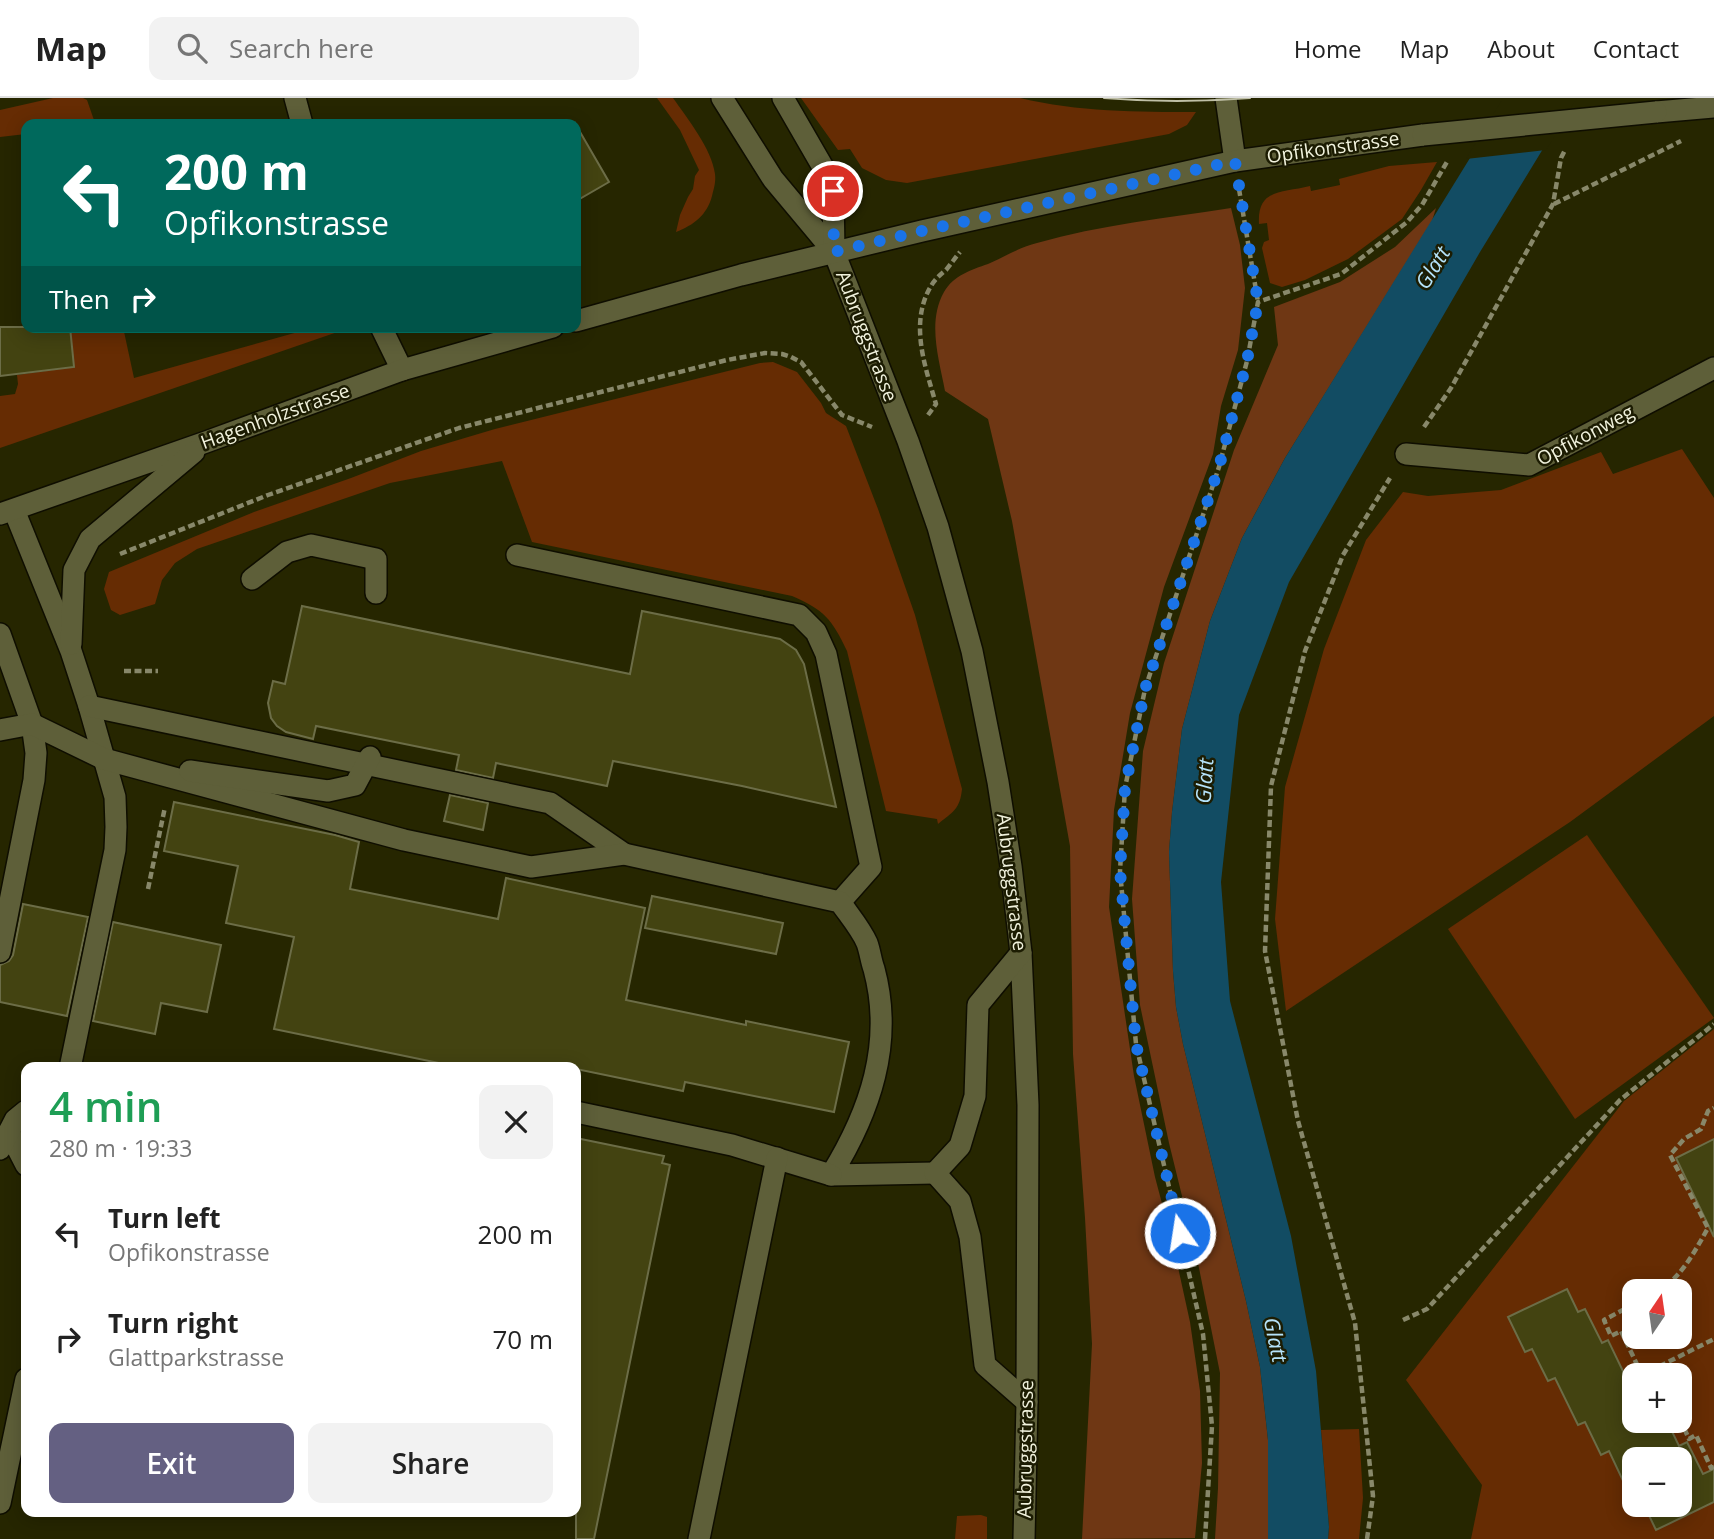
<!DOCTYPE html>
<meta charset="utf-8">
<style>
:root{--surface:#fff;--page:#f2f2f2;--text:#222;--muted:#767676;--line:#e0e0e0;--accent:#646082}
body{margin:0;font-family:"Open Sans",sans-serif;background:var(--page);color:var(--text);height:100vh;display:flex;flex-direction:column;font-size:26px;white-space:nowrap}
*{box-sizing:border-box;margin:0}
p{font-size:23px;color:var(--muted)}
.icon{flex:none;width:38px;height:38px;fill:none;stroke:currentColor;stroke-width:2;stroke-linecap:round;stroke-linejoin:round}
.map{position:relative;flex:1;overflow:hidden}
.panel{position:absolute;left:21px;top:964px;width:560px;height:455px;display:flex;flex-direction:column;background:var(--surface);border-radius:14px;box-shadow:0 4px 18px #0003}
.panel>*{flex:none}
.guide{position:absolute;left:21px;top:21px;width:560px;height:214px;border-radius:14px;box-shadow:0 4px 18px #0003;background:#00695c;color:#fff;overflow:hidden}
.needle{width:46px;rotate:13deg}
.tools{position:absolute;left:1622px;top:1181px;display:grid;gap:14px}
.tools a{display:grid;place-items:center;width:70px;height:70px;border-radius:14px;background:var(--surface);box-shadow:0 4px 18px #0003;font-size:35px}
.pin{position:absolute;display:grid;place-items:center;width:60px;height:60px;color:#fff;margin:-30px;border:4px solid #fff;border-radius:50%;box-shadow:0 2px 7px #0007}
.me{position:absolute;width:77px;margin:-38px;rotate:347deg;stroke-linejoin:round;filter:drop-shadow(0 0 5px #0008)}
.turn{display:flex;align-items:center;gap:24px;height:147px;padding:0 28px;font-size:32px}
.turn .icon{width:91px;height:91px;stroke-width:2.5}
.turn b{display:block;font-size:49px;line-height:60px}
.then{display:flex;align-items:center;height:66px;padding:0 28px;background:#0003;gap:14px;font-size:26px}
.round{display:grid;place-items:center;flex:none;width:74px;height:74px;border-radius:14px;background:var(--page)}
.summary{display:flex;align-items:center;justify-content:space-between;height:119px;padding:0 28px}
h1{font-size:42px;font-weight:600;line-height:52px;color:#1e9e55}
.primary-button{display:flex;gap:14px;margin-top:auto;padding:14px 28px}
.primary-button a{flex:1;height:80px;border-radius:14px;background:var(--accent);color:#fff;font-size:28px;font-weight:600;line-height:80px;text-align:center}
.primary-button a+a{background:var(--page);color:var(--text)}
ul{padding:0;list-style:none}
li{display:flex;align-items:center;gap:21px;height:105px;padding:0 28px}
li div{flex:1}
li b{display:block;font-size:26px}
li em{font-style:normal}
header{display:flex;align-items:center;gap:42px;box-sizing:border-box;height:98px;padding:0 35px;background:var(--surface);border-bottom:2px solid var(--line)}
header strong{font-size:33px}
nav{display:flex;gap:38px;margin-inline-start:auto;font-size:24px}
.search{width:490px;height:63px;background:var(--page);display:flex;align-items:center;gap:18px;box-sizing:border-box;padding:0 24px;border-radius:14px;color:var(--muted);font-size:26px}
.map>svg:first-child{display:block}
.green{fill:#662c03;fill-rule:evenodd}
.forest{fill:#6f3714}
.water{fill:#124c63}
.pier{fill:#262600}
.building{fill:#434311;stroke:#6c6d47;stroke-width:2}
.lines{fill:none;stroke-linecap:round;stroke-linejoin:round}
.minor-casing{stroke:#0f0e00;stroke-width:24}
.path{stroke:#88886a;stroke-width:4.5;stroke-dasharray:7 3.5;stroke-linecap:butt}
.minor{stroke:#5e5f39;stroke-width:21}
.tram{stroke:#c0c0a7;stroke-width:2}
.minor-bridge-casing{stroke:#0f0e00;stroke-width:24;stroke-linecap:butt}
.minor-bridge{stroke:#5e5f39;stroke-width:21}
.route{stroke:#1a73e8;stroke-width:12;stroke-dasharray:0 21.6}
.labels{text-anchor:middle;stroke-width:5;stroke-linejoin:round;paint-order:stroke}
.street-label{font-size:19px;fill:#f1f2dd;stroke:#1c1c02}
.water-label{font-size:21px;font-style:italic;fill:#b5e3fa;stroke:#1c1c02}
</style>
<header>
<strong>Map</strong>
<div class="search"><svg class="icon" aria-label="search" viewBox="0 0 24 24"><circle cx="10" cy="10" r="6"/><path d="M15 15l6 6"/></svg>Search here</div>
<nav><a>Home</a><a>Map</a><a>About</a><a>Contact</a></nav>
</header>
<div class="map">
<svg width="1714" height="1441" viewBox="0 0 1714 1441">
<rect width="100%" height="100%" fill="#262600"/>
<!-- green -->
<g class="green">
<polygon points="53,0 83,0 87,2 95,25 90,26 26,26 26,36 0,39 0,12"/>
<path d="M657 0H673C687 20 712 51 715 76 716 84 714 90 712 98 707 117 694 127 676 134L680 117 688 99 693 91 695 78 699 72 680 32Z"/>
<path d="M801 0H1020C1078 14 1137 14 1196 14L1187 27 1169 36 907 85 886 82 862 70 850 51 838 52Z"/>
<path d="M1437 64 1421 92 1402 121 1348 161 1305 182 1282 189 1270 185 1262 150 1264 144 1269 142 1267 125 1259 126C1257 90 1283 95 1310 88L1311 93 1340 87 1339 81 1389 68Z"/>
<polygon points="70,229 123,229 134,280 316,229 352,229 0,350 0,298 15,296 18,286 17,277 74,269"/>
<path d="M773 264 797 274 821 305 826 315 846 328 878 411 915 517 962 691C960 711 953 714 938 726L937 721 886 713 847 553C832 521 824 512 792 498L532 444 502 363 390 385 197 451 175 465 162 482 155 506 120 517 111 512 104 491 109 474 254 414 351 380 421 353 495 331 760 265Z"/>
<polygon points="1682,351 1714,400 1714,618 1570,724 1286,913 1275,821 1285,689 1324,551 1366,442 1403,394 1428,398 1501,392 1601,354 1613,376"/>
<polygon points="1587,737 1714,920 1575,1021 1448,831"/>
<path d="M1714 931V1441H1471L1482 1387 1406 1282 1624 1003ZM1634 1194H1680V1239H1634ZM1634 1278H1680V1323H1634ZM1634 1362H1680V1407H1634Z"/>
<polygon points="1359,1331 1363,1400 1359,1441 1328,1441 1329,1429 1321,1332"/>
<polygon points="981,1417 987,1419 987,1441 955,1441 957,1418"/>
</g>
<!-- forest -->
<g class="forest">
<path d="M1231 110 1240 147 1245 190 1238 252 1221 308 1213 356 1164 489 1130 615 1114 712 1109 809 1134 978 1155 1079 1174 1151 1190 1224 1200 1293 1202 1365 1195 1440 1082 1441 1092 1246 1085 1120 1073 956 1070 748 1012 423 988 321 945 293C939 261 927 224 944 194 954 177 971 172 988 166 1004 159 1020 149 1037 145 1100 127 1166 120 1231 110Z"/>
<polygon points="1436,110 1432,123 1285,360 1242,440 1210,523 1182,631 1172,714 1169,754 1173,873 1176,909 1183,946 1246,1203 1260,1269 1268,1342 1268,1441 1215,1441 1218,1390 1220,1275 1196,1155 1169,1045 1140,907 1132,801 1143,653 1164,565 1234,352 1278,247 1274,209 1340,184 1395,149"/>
</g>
<!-- water -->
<polygon class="water" points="1507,0 1574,0 1480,154 1289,484 1239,617 1221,784 1230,903 1291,1138 1316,1273 1329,1429 1328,1441 1268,1441 1268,1342 1260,1269 1246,1203 1183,946 1176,909 1173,873 1169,754 1172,714 1182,631 1210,523 1242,440 1285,360"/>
<!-- pier -->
<polygon class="pier" points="1503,0 1577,0 1546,52 1466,61"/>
<!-- building -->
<g class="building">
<polygon points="576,27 609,84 576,103"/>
<polygon points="0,229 70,229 74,269 0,278"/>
<polygon points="302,508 630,576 642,513 780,541 796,552 804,566 836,709 742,688 613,663 607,688 496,665 493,680 456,672 459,657 316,628 313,641 286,634 277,628 271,620 268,605 273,583 285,586"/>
<polygon points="450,697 488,705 483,732 444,723"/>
<polygon points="174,704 335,737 359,744 350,791 498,821 506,780 645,810 626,902 746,927 746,923 849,944 834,1014 685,984 683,993 576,971 576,970 463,970 274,931 294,839 226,825 238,768 164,753"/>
<polygon points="652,798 783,825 776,856 645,830"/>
<polygon points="23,806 88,819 67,918 0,904 0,867 9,863 13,857"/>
<polygon points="113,824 221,847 207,914 161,905 155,936 93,923"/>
<polygon points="576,1040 664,1058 662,1065 670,1067 594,1441 576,1441"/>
<polygon points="1714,1041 1714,1139 1676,1060"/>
<polygon points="1567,1191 1578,1214 1585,1211 1602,1245 1608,1242 1634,1296 1634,1323 1667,1323 1679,1348 1687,1344 1703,1376 1714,1371 1714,1404 1656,1432 1644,1407 1680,1407 1680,1362 1634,1362 1634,1387 1633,1383 1625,1387 1609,1353 1601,1357 1585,1324 1578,1327 1555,1280 1548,1283 1532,1251 1525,1254 1508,1219"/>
</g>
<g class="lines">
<defs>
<g id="minor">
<polyline points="295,0 302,26"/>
<polyline points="722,0 773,81 834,154 908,343 938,429 972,553 998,684 1011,768 1021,855 1028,1007 1027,1304 1024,1441"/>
<polyline points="783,0 824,71 833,93 834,154"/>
<polyline points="1226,0 1235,63"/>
<polyline points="1656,14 1714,9"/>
<polyline points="576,223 741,177 922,133 1235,63 1423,37"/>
<polyline points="381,229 402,272"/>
<polyline points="1406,356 1529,367 1714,270"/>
<polyline points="14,412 71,553 89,608 115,699 116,729 115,752 70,970"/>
<polyline points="0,416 206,344 402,272 553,229"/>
<polyline points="517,457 799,517 816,534 826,556 871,769 840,804"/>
<polyline points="252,481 287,454 311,447 376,461 376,495"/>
<polyline points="0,536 32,626 36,655 34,682 0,854"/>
<polyline points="71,546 74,472 90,441 194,354"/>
<polyline points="89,608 550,705 624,756"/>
<path d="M0 632 32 626 104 661 404 742 531 769 624 756 840 804C849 817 861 831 867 845 870 853 871 863 874 871 894 945 870 1014 831 1077L935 1075"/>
<polyline points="190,673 328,693 355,687 370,659"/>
<polyline points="1021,855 978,907 975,998 960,1048 935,1075 960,1103 970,1139 985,1267 1027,1304"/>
<polyline points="576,1014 732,1047 831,1077"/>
<polyline points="9,1034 26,1067"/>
<polyline points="0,1051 15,1022 26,1013"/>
<polyline points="0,1405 26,1281"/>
<polyline points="699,1441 777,1060"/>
</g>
</defs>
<!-- minor casing -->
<use href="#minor" class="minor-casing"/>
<!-- path -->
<g class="path">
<polyline points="1239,91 1258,204"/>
<polyline points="1554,106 1681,43"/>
<path d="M928 317 936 306C925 268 909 225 931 188 935 181 940 177 946 172 951 166 955 160 960 154"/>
<polyline points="1424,329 1451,290 1553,106 1561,60 1565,52"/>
<polyline points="120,456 268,397 459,330 727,262 765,255 782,256 791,259 801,264 842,317 872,329"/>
<polyline points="124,573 158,573"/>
<polyline points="148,791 165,709"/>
<path d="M1657 1194C1681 1180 1695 1153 1708 1130L1670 1057 1684 1041 1701 1031 1708 1013 1714 1010"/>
<polyline points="1634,1206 1604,1222 1611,1238 1621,1233 1642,1277 1650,1273 1651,1278"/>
<polyline points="1403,1222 1427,1211 1620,1002 1714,926"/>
<polyline points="1650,1273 1714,1241"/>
<polyline points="1680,1321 1689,1341 1696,1337 1711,1370 1714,1369"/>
<polyline points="1205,1441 1212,1328 1203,1236 1136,946 1120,773 1125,690 1145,591 1219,369 1247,263 1258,204 1341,176 1407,124 1422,107 1448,62"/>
<polyline points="1367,1441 1373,1398 1355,1225 1298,1023 1265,853 1271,688 1305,553 1343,457 1390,380"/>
</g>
<!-- minor -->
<use href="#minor" class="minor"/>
<!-- tram -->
<path class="tram" d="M1104 0C1153 4 1201 4 1250 0"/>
<defs>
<polyline id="minor-bridge" points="1423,37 1656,14"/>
</defs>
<!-- minor-bridge casing -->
<use href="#minor-bridge" class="minor-bridge-casing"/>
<!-- minor-bridge -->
<use href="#minor-bridge" class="minor-bridge"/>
</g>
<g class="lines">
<!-- route -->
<polyline class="route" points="833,93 834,154 922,133 1235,63 1258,204 1247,263 1219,369 1145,591 1125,690 1120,773 1136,946 1180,1135"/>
</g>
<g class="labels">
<!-- street labels -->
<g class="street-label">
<text transform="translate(1333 49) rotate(-8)" y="7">Opfikonstrasse</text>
<text transform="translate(867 238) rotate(69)" y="7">Aubruggstrasse</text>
<text transform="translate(275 318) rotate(-20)" y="7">Hagenholzstrasse</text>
<text transform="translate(1585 337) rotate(-28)" y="7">Opfikonweg</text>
<text transform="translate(1012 784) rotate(83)" y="7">Aubruggstrasse</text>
<text transform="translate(1025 1351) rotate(-89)" y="7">Aubruggstrasse</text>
</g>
<!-- water labels -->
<g class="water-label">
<text transform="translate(1433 170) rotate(-58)" y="7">Glatt</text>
<text transform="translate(1205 683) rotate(-86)" y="7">Glatt</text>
<text transform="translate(1275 1242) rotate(78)" y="7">Glatt</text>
</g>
</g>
</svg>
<div class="tools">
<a><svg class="needle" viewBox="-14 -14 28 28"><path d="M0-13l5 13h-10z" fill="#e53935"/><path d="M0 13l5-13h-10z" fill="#767676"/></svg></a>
<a>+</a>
<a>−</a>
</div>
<div class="pin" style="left:833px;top:93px;background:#d93025"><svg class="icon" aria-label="arrive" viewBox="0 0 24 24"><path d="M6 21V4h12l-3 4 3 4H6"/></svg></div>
<svg class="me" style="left:1180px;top:1135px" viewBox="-20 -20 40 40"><circle r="17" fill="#1a73e8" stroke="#fff" stroke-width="3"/><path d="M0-11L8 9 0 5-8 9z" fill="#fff"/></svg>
<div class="guide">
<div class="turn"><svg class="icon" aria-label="left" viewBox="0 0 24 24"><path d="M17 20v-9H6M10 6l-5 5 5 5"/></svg><div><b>200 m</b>Opfikonstrasse</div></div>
<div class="then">Then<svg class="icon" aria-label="right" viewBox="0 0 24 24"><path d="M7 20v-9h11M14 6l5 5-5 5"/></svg></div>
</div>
<section class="panel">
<div class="summary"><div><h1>4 min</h1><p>280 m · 19:33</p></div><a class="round"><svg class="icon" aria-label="close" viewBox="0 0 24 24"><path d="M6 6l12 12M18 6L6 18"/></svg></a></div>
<ul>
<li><svg class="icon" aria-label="left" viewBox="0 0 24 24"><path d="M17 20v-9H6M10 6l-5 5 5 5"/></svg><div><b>Turn left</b><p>Opfikonstrasse</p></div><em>200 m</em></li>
<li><svg class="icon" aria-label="right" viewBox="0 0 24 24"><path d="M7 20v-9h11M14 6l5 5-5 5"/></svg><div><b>Turn right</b><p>Glattparkstrasse</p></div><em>70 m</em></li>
</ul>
<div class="primary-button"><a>Exit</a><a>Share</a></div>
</section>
</div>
